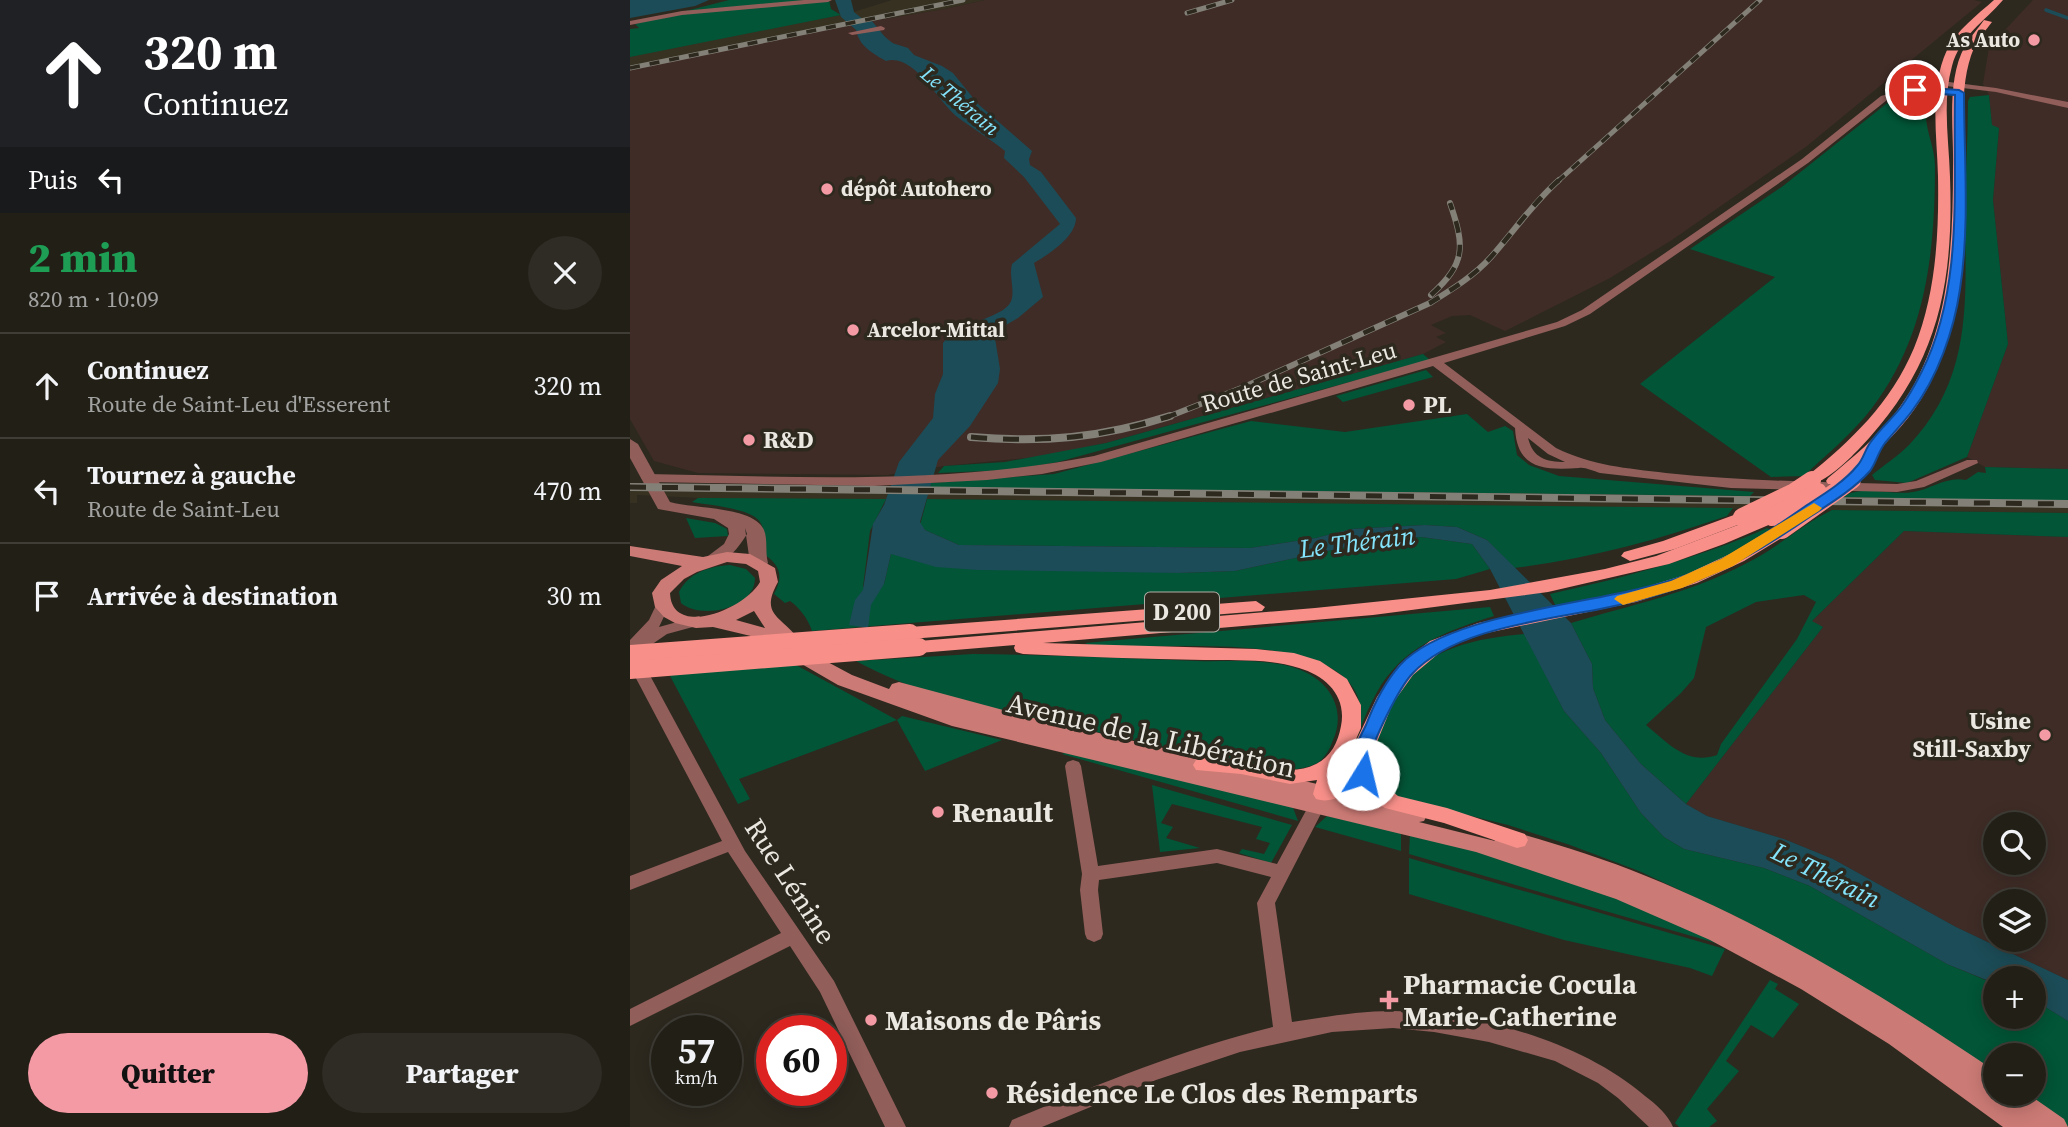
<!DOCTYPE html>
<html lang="fr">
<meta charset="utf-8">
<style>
:root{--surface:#221f17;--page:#2e2c24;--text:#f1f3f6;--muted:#a2a2a1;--line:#3f3d36;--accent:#f49aa5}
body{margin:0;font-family:"Source Serif 4",serif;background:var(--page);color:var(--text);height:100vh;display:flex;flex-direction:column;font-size:26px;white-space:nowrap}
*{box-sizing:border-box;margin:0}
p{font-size:23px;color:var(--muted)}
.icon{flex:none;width:38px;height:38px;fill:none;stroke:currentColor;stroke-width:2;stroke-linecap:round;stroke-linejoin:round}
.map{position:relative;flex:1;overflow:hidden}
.drawer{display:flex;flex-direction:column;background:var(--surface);width:630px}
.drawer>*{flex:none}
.banner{background:#202124;color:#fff;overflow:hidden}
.fabs{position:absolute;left:1353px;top:812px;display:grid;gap:14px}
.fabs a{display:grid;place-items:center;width:63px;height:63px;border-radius:50%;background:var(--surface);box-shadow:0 4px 18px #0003,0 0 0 2px var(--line);font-size:35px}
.speed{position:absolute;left:21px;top:1015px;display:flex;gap:14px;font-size:35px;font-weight:700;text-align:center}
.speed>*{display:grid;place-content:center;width:91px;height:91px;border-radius:50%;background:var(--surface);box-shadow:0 4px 18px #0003,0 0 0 2px var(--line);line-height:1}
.speed small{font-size:18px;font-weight:400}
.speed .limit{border:10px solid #d22;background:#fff;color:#111}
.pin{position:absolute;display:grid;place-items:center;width:60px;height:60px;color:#fff;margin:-30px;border:4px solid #fff;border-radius:50%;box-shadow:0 2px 7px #0007}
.me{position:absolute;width:77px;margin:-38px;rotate:9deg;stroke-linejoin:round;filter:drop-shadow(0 0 5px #0008)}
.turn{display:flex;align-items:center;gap:24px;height:147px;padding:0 28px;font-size:32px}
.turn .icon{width:91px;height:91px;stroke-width:2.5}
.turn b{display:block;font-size:49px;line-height:60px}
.then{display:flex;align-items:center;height:66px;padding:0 28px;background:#0003;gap:14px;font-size:26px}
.round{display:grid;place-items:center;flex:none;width:74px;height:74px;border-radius:37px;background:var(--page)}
.head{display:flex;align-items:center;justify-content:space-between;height:119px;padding:0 28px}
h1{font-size:42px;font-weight:800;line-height:52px;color:#1e9e55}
.primary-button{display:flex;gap:14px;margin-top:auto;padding:14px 28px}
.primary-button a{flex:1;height:80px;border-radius:42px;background:var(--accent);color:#111;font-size:28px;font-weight:800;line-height:80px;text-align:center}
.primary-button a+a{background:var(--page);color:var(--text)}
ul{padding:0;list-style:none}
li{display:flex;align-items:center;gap:21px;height:105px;padding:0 28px;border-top:2px solid var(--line)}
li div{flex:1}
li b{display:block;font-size:26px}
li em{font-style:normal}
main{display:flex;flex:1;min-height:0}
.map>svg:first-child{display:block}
.built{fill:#363120}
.industrial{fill:#3f2c27;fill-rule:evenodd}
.green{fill:#025537;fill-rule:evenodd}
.water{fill:#1c4c57}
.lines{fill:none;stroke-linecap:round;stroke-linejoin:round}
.stream{stroke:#1c4c57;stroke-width:3.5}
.river{fill:#1c4c57;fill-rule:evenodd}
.minor{fill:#915e5a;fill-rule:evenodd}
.tertiary{fill:#915e5a;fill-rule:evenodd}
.secondary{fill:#cb7a75;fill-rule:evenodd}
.primary{fill:#f88f89;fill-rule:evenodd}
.rail-far2-casing{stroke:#838078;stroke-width:5}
.rail-far1-casing{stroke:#838078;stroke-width:6}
.rail-casing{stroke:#838078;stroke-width:8}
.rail-far2{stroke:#2d291f;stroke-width:3.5;stroke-dasharray:10;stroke-linecap:butt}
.rail-far1{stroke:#2d291f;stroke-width:4.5;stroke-dasharray:12;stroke-linecap:butt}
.rail{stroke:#2d291f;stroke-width:5;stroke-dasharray:16;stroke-linecap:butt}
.primary-bridge{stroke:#f88f89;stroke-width:18}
.route{fill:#1a73e8;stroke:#114b97;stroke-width:2}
.slow{fill:#f59e0b}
.poi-dot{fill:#f49aa5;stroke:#2d291f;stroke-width:2.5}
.labels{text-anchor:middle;stroke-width:7;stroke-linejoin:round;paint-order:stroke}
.far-poi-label{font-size:21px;font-weight:bold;fill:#eae8e1;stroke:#2d291f;text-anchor:start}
.far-water-label{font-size:21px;font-style:italic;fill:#84e4fb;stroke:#2d291f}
.shield{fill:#2d291f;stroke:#b1afa7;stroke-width:2}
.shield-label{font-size:23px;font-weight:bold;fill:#eae8e1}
.street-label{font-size:24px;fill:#eae8e1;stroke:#2d291f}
.poi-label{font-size:24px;font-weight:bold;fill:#eae8e1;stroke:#2d291f;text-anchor:start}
.water-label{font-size:26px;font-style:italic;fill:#84e4fb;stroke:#2d291f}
.near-street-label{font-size:28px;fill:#eae8e1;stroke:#2d291f}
.near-poi-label{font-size:28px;font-weight:bold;fill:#eae8e1;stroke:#2d291f;text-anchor:start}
</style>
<main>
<section class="drawer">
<div class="banner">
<div class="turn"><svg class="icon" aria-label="ahead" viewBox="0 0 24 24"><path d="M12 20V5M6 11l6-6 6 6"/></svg><div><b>320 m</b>Continuez</div></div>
<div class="then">Puis<svg class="icon" aria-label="left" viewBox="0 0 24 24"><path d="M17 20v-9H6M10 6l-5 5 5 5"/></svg></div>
</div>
<div class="head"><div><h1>2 min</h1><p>820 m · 10:09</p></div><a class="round"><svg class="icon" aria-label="close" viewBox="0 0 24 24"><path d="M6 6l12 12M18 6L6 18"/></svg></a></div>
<ul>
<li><svg class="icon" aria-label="ahead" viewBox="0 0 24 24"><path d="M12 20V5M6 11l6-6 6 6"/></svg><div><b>Continuez</b><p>Route de Saint-Leu d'Esserent</p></div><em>320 m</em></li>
<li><svg class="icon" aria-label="left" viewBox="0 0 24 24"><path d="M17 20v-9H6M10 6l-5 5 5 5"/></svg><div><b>Tournez à gauche</b><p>Route de Saint-Leu</p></div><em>470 m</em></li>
<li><svg class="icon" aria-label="arrive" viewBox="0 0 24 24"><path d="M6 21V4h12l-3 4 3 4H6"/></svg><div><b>Arrivée à destination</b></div><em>30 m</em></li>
</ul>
<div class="primary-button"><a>Quitter</a><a>Partager</a></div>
</section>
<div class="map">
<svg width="1438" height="1127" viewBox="0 0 1438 1127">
<rect width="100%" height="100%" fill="#2d291f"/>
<!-- built -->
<g class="built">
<polygon points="262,0 355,0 315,9 218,25 0,70 0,53 217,14"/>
<polygon points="0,483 1389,499 1438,501 1438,513 297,499 92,499 7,495 7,503 0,503"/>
</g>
<!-- industrial -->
<g class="industrial">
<polygon points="355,0 1344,0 1352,2 1177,146 1042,240 980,278 875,331 840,315 822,316 801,325 816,333 806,337 816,342 793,354 476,443 416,456 314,466 257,475 68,473 24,461 0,419 0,70 218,25 315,9"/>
<polygon points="1403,0 1438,0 1438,469 1355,467 1337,457 1378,344 1363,200 1369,128 1362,126 1359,95 1353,84 1359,47"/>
<path d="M1274 531 1438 537V980L1326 927 1203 859 1154 839 1077 816 1056 804 1193 627 1181 622ZM1365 824H1404V863H1365ZM1365 901H1404V940H1365Z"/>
</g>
<!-- green -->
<g class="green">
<polygon points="99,0 199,0 201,9 211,15 0,57 0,29 9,28 5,24"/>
<path d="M1359 95 1362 125 1369 128 1363 200 1378 344 1337 457 1277 483 1245 480 1242 475C1254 465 1268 456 1279 445 1342 379 1336 302 1335 219 1335 179 1338 140 1338 101L1340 97Z"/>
<path d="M1270 97 1290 99 1297 104C1292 125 1305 145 1305 166 1305 253 1296 337 1242 408 1223 433 1197 454 1174 476L1141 477 1010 384 1145 277 1060 249 1153 186 1261 100Z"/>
<polygon points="793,354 800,360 428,462 380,470 308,473 314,466 375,462 476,443"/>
<polygon points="796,370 803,377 713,402 706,396"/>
<polygon points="837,414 858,432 875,426 883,431 887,455 899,465 929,476 1124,492 1120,496 300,487 301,483 424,474 621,421 715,432"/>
<path d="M1355 467 1438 469V501L1213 497C1233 484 1260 496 1283 492 1302 489 1316 476 1336 480L1348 472 1356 473Z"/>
<path d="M68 498 256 499 240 531 233 587 254 584 261 554 548 573 605 571 739 542 791 537 842 544 860 569 826 579 182 631C178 619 170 608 160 601L155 603 144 594C153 577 151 566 135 555 135 545 136 531 130 522 121 508 78 505 62 502Z"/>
<path d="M297 499 1103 508 1097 516C1027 540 958 559 884 568L857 540 827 527 795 525 721 529 686 538 620 548 329 545 295 530 290 525Z"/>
<path d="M1202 510 1438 513V537L1274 531 1182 621 1193 627 1056 804 1011 764 975 720 963 688 962 664 941 623C1001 605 1060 593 1115 564 1146 549 1171 525 1202 510ZM1174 595 1186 602 1167 639 1091 744 1087 755C1057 766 1037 742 1016 725L1051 693 1064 678 1076 627 1126 602Z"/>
<polygon points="56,518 85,523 97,529 98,536 65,538"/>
<path d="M1137 528 1142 531 1090 561 1024 587 927 609 920 594C995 577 1067 559 1137 528Z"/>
<path d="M100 565 116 569 125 578C125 609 71 620 51 603L49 592C58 573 80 566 100 565Z"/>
<path d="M860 607 864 616C816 631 771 647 746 694 733 717 725 745 715 769L710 770C715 756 731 729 731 715 731 632 561 648 506 646 492 646 465 649 455 643Z"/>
<path d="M895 634 934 711 971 753 1011 813 1034 837 1054 849 1134 868 1180 886 1317 964 1365 984V1017H1404V1000L1438 1021V1127L1389 1094H1404V1055H1365V1078L1168 950 1107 917 1009 871 940 845 878 825 772 799 757 791 747 781 738 754C749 733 758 711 770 690 795 647 849 638 895 634Z"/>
<path d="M343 654C418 655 492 658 567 661 599 662 638 658 668 669 699 680 717 709 703 740 700 749 696 756 689 762 678 769 665 769 653 770 585 758 517 743 449 728 373 712 295 699 226 661Z"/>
<polygon points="166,665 267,720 272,716 372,740 295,771 267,720 109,779 120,799 108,804 39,674"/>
<polygon points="439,751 662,805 668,821 432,754"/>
<polygon points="522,785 662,825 641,863 609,853 612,849 634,854 640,843 626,839 632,827 542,804 531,823 543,827 536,838 570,848 530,852"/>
<polygon points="697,816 771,833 771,851 685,827"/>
<polygon points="780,833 947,879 1096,946 779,854"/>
<polygon points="779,858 1095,949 1082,976 1060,968 934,940 779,894"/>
<polygon points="1140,980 1148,984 1145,989 1169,1004 1143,1038 1121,1025 1096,1061 1109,1071 1077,1109 1087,1121 1079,1127 1049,1127 1045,1123"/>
</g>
<!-- water -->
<g class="water">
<polygon points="0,0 79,0 65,6 0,18"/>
<path d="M242 21 259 42 278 48 284 55 312 66 323 73 348 104 402 151 399 159 400 165 411 172 446 218C446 237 419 254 404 263L413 297 388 318 364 332 370 369 368 383 340 426 308 460 290 522 295 530 329 545 620 548 686 538 721 529 795 525 827 527 857 540 941 623 962 664 963 688 975 720 1011 764 1056 804 1077 816 1154 839 1203 859 1326 927 1438 980V1021L1404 1000V978H1365V984L1359 981 1317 964 1180 886 1134 868 1054 849 1034 837 1011 813 971 753 934 711 860 569 842 544 791 537 739 542 605 571 548 573 348 570 306 567 261 554 254 584 241 605 238 628 219 625 225 600 233 590 243 524 254 505 269 462 303 418 305 394 313 374V343C329 321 379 318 382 298 384 287 379 275 382 264L430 224 394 177 374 158 375 151C359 138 342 128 326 116 307 100 284 53 256 61 240 52 225 43 226 24Z"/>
</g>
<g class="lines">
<!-- stream -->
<polyline class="stream" points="1416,10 1438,18"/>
<!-- river -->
<polygon class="river" points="205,0 221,0 224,12 265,45 267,49 265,53 253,53 211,17"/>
<!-- minor -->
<g class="minor">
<polygon points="174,0 202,0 198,2 52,15 0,25 0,21 52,11"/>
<polygon points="251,26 255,28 254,30 222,35 218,33"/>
<polygon points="1319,82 1366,88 1438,102 1438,108 1366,92 1316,86 1316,82"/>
<path d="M1281 88 1330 91 1334 93 1330 95 1281 93 1257 100 1178 163 960 314 935 326 814 363 926 448C963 466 996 468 1036 473 1113 481 1190 482 1267 484L1286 481 1337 460H1347L1348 463 1294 487 1267 492 1101 488 970 473C963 471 955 467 949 468 915 470 887 470 885 428L803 366 471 462 412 474 357 480 243 486 17 482 11 478 17 474C168 477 315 485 464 456L927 322 952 310 1172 159 1251 96ZM898 438 918 454 935 462C916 462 903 458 898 438Z"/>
<polygon points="33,599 40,604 29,627 69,616 76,621 74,624 37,634 21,645 12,646 10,657 115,851 204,981 276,1127 255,1127 190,992 160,946 0,1026 0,1009 151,933 98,852 0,890 0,876 92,841 0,667 0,640 19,620 28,601"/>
<path d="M443 760 449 762 451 766 468 866 587 849 647 864 685 794 691 792 697 794 699 798 645 903 662 1022C695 1017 729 1011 763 1011 846 1012 951 1041 1015 1096 1026 1104 1038 1115 1043 1127H1019L988 1098 968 1083 925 1061 859 1042 804 1032 763 1028 702 1032 610 1052 526 1080 412 1127H379L382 1120C467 1085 553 1049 643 1027L627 903 641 877 587 863 469 880 468 890 473 934 471 939 464 942 457 939 455 934 450 890 452 874 435 766 437 762Z"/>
</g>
<!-- tertiary -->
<path class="tertiary" d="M0 439 8 444 40 502C63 509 124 506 134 530 138 540 135 552 138 563L135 567H123L120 563 115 528 117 534C108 548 95 567 77 563L74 559 94 544 99 534 98 528 84 519 28 509 0 458Z"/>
<!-- secondary -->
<path class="secondary" d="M0 546 73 557 97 552 120 554 145 568 148 582C129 616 152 616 168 639L164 644 222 675 259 689 262 684 269 682 392 715 786 807 794 809 797 815 794 821 789 822 865 841 863 837 866 831 874 829C922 843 970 857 1016 876 1140 926 1254 996 1365 1071V1094H1398L1434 1119 1438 1127H1373L1259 1044 1171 989 1080 940 986 899 846 852 322 726 208 685 125 637 83 627 66 628 45 623 34 617 25 607 22 593 31 580 52 566 0 556ZM97 562 116 564 128 571 130 582C115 609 42 639 40 593L54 579 67 572ZM124 611 135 628 106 620Z"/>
<!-- primary -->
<g class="primary">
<path d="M1364 0H1373C1354 22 1330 36 1322 66 1312 102 1319 140 1320 177 1324 288 1307 368 1228 450 1217 461 1192 487 1176 483L1174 480 1176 477C1221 441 1261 403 1284 348 1306 294 1309 234 1308 176 1307 135 1299 89 1317 50 1327 30 1347 15 1364 0Z"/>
<path d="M1354 20 1362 22C1356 30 1348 39 1344 48 1329 83 1334 127 1335 164 1336 251 1334 346 1278 418 1258 443 1234 464 1210 484H1198L1196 481 1198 478C1223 457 1248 437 1267 411 1319 342 1323 251 1323 167 1324 130 1316 80 1335 46 1340 37 1348 29 1354 20Z"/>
<polygon points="1112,512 1118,513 1120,517 1118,521 1045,549 1000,561 991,556 994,552 1033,541"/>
<path d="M1142 512 1148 513 1150 517 1148 521 1094 544 1039 564 918 592 743 615 413 643 626 649 664 653 690 661 717 679 731 705V728L710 775 747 697 769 665 800 641 848 623 1003 591 1055 575 1102 553 1146 526H1158L1160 530 1158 534 1114 561 1067 583 1006 602 852 634 814 649 783 675 763 703 740 759 746 778 768 796 817 808 895 834 898 840 895 846 887 848 814 823 755 808 739 797 727 783C717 795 701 804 686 799L683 794 687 780 660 784 611 774 566 770 563 765 566 760C605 748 649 783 686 764 701 757 708 742 711 726 717 696 696 676 669 668 639 658 605 661 574 660 514 659 453 657 393 654L386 652 384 648 385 645 289 653 282 651 280 647 282 643 289 641 685 608 860 590 975 569 1026 556Z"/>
<polygon points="626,601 635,607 632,611 280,639 273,637 271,633 273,629 280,627"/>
</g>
<defs>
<g id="rail-far2">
<polyline points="557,13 602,0"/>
<polyline points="0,68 333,0"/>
<polyline points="927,182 1130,0"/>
</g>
<g id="rail-far1">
<path d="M801 295C836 263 835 247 820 203"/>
<path d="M535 418 614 387 800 303C821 290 844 276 861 257 884 231 903 203 929 180"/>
</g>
<g id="rail">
<path d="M341 437C413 443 471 438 540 416"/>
<polyline points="0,487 1438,504"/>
</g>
</defs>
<!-- rail-far2 casing -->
<use href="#rail-far2" class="rail-far2-casing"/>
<!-- rail-far1 casing -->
<use href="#rail-far1" class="rail-far1-casing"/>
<!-- rail casing -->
<use href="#rail" class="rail-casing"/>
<!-- rail-far2 -->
<use href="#rail-far2" class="rail-far2"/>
<!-- rail-far1 -->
<use href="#rail-far1" class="rail-far1"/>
<!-- rail -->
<use href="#rail" class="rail"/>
<!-- primary-bridge -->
<g class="primary-bridge">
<polyline points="1112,517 1164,492 1182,480"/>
<polyline points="1142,517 1188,492"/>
<polyline points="1152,530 1222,480"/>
<polyline points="0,654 280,633"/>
<polyline points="0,670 289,647"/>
</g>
</g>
<!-- route -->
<path class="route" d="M1285 87 1329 90 1334 93C1334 157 1340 225 1330 289 1324 330 1308 377 1282 411 1274 422 1264 432 1255 443 1248 452 1246 463 1240 471 1224 489 1201 503 1181 516 1112 564 1058 591 975 608 917 620 824 628 782 674 769 688 743 740 740 758 739 766 744 771 739 779H726C715 760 728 742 736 725 744 704 755 682 770 665 821 610 979 604 1054 576 1099 560 1138 532 1177 505 1194 494 1214 482 1227 466 1233 460 1235 450 1240 443 1249 430 1261 420 1271 407 1279 396 1286 383 1292 371 1334 287 1323 186 1325 95L1281 92V88Z"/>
<!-- slow -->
<polygon class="slow" points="1184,503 1192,508 1189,511 1103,566 1052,588 993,605 984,599 987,596 1041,581 1091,559"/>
<!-- markers -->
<g class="poi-dot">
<circle cx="1404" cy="40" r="7"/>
<circle cx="197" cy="189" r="7"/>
<circle cx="223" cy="330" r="7"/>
<circle cx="779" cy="405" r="7"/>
<circle cx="119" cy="440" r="7"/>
<circle cx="1415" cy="735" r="7"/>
<circle cx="308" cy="812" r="7"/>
<path d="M755.5 989.5h7v7h7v7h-7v7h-7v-7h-7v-7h7z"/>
<circle cx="241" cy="1020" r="7"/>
<circle cx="362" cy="1093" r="7"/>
</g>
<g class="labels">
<!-- far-poi labels -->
<g class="far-poi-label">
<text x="1390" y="47" text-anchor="end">As Auto</text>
<text x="211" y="196">dépôt Autohero</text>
<text x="237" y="337">Arcelor-Mittal</text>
</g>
<!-- far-water labels -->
<g class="far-water-label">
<text transform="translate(330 101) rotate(40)" y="7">Le Thérain</text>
</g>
<!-- shield labels -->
<rect class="shield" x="515" y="592.5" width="74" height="39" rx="5"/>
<g class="shield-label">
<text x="552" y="620">D 200</text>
</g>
<!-- street labels -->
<g class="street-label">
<text transform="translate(669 377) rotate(-16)" y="8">Route de Saint-Leu</text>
</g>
<!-- poi labels -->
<g class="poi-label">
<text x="793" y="413">PL</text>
<text x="133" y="448">R&amp;D</text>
<text x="1401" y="729" text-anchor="end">Usine<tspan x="1401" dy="28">Still-Saxby</tspan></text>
</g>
<!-- water labels -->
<g class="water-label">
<text transform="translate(727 542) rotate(-7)" y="9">Le Thérain</text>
<text transform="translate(1196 875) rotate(26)" y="9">Le Thérain</text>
</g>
<!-- near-street labels -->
<g class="near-street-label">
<text transform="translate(521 735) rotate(13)" y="10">Avenue de la Libération</text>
<text transform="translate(161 881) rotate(57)" y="10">Rue Lénine</text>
</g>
<!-- near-poi labels -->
<g class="near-poi-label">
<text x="322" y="822">Renault</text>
<text x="773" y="994">Pharmacie Cocula<tspan x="773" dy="32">Marie-Catherine</tspan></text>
<text x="255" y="1030">Maisons de Pâris</text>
<text x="376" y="1103">Résidence Le Clos des Remparts</text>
</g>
</g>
</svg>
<div class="fabs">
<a><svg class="icon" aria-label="search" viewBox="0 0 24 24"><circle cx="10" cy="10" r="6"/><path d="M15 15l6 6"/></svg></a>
<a><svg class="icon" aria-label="layers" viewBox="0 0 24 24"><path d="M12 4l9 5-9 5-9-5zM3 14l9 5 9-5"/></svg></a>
<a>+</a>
<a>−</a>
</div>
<div class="speed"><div>57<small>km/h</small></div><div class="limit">60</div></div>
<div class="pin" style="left:1285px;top:90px;background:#d93025"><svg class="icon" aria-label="arrive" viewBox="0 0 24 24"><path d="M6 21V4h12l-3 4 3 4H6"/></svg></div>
<svg class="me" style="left:733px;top:774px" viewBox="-20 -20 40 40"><circle r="19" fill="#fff"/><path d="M0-13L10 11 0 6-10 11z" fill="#1a73e8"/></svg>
</div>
</main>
